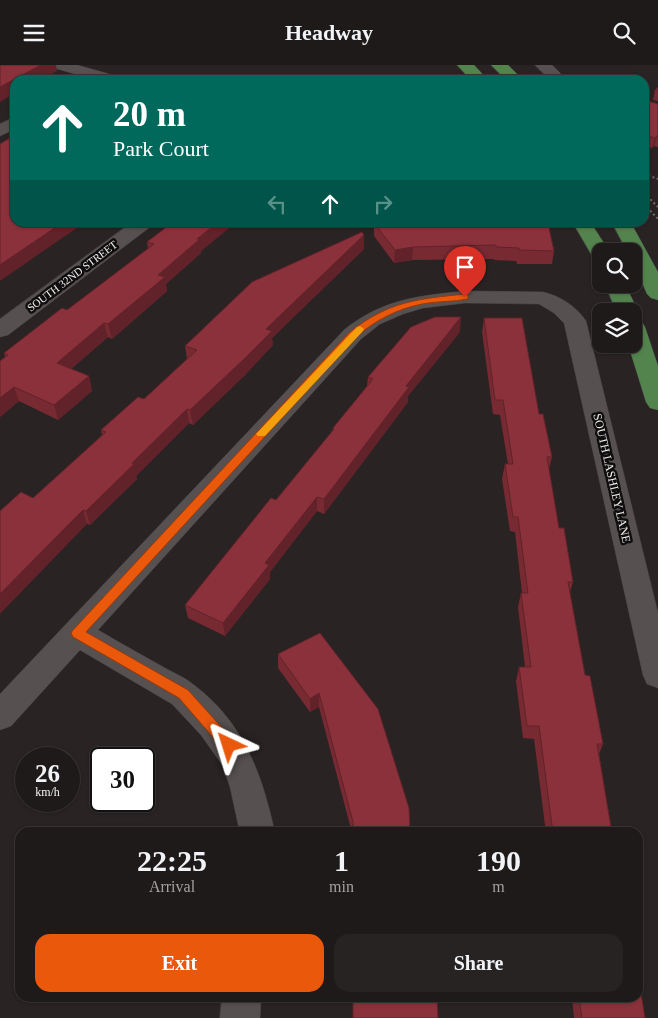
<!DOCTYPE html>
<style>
:root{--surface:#1f1a1a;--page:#272323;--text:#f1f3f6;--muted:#a1a1a2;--line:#3c3839;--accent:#ea580c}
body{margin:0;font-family:"Times New Roman",serif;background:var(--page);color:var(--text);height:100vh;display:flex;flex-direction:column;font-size:19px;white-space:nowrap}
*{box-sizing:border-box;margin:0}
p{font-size:16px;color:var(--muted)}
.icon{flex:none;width:28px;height:28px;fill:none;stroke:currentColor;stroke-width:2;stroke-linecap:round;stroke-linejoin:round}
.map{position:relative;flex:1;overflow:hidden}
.side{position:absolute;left:15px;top:762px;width:628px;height:175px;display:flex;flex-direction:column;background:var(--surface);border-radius:15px;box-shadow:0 1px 4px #0004,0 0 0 1px var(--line)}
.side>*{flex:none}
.hud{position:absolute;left:10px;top:10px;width:639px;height:152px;border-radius:15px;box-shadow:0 1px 4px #0004,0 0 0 1px var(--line);background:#00695c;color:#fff;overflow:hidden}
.tools{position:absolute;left:592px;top:178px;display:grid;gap:10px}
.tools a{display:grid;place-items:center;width:50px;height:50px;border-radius:10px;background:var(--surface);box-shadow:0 1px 4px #0004,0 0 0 1px var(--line);font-size:25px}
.speed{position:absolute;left:15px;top:682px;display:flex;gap:10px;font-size:25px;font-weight:700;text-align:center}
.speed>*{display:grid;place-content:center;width:65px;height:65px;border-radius:50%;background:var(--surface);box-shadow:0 1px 4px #0004,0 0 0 1px var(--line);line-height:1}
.speed small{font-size:12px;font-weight:400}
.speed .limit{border:2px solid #111;border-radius:8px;background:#fff;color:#111}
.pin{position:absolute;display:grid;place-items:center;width:42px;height:42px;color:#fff;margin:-51px -21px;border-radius:50% 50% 50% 0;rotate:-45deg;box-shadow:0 0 5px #0007}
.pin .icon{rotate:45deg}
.me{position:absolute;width:55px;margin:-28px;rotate:319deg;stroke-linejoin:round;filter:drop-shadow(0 0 4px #0008)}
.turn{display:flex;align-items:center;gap:18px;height:105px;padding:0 20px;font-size:22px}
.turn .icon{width:65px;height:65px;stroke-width:2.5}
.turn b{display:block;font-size:35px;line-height:42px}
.lanes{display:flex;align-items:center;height:48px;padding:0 20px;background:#0003;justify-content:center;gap:25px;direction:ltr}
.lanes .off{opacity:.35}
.eta{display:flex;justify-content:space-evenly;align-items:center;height:85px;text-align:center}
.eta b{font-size:30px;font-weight:700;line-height:35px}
.cta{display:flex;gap:10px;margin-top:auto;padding:10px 20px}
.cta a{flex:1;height:58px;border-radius:15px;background:var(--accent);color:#fff;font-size:20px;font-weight:700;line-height:58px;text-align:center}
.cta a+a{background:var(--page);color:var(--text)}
header{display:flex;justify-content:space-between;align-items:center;height:65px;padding:0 20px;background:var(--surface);font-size:22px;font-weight:700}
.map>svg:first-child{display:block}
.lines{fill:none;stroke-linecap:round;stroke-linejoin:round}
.minor-casing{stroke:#433e3e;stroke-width:1}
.major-casing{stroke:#433e3e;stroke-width:1}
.path{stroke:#706b6b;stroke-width:2;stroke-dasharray:2 2.5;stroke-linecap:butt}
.minor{fill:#575051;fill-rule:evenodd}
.major{fill:#53844d;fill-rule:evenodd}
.wall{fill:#782a33}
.shaded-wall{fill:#612229}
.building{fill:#8b313b;stroke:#612229}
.route{fill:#ea580c;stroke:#983908}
.slow{fill:#f59e0b}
.labels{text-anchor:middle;stroke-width:5;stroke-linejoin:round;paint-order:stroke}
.far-street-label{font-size:11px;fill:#f3efef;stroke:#0f0d0d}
.street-label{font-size:12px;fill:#f3efef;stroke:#0f0d0d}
</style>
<header><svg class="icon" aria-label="menu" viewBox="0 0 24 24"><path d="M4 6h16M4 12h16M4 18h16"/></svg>Headway<svg class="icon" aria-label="search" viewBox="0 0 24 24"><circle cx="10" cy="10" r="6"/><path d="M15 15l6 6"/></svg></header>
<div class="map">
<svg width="658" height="953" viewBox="0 0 658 953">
<rect width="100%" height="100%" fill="#292323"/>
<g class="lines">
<defs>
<g id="minor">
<polygon points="51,0 77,0 120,12 122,15 96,15 54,3"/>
<polygon points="535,0 552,0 567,15 550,15"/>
<polygon points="15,52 15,64 0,71 0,59"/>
<polygon points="131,158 153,158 150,162 8,270 0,272 0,254"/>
<path d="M465 226 543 227C560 231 576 241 586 256L658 548V623L647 619 643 610 564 258 554 248 539 239 465 238 423 243 403 249 380 259 361 274 98 565C120 578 142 590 165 603 174 608 186 613 194 620 244 658 262 709 275 768H240L230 722 223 701 201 670 172 639 80 585 11 661 0 665V629L345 264C384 234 417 231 465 226Z"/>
<polygon points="222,932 261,932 260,953 220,953"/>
</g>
<g id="major">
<polygon points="457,0 474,0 488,15 471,15"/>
<polygon points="491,0 508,0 523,15 506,15"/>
<polygon points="573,158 591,158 609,186 601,186 601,196 594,194"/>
<polygon points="612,158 631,158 658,207 658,235 651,233 647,229 634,199 634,186 627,186"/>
<polygon points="605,219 625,219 638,246 635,251 634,246 616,246"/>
<polygon points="634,255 642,257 645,262 658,301 658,345 650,343 646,337 628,279 634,279"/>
</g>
</defs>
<!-- minor casing -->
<use href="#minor" class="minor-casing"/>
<!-- major casing -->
<use href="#major" class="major-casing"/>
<!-- path -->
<g class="path">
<polyline points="644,109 658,114"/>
<polyline points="644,128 658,142"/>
<polyline points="644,139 658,154"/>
</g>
<!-- minor -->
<use href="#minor" class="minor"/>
<!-- major -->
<use href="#major" class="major"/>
</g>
<!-- wall -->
<g class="wall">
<polygon points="658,22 658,36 653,35 655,25"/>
<polygon points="644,27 645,35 658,39 658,82 654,81 652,83 644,81"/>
<polygon points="172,158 235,158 201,186 201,188 166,219 167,226 112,274 108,272 71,304 89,311 92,326 58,355 19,336 0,352 0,296 5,292 4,288 67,245 148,184 147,177"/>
<polygon points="374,158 554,186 552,199 517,199 516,196 494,195 494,194 412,195 394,198 374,171"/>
<polygon points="364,184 272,273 273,280 245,310 193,360 189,358 136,411 137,414 90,460 33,433 102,370 101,365 144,334 187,294 185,281"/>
<polygon points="484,253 539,349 552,392 549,404 559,463 573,517 570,527 585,610 603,679 599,689 612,768 546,768 534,674 523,673 516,616 519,602 525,602 518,542 521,528 522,528 515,467 510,466 502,414 505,399 508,399 500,350 493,349 482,267"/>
<polygon points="460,267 408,331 408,337 324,449 317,446 270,507 270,514 225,571 188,553 185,540 276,435 332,366 333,363 367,321 368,312"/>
<polygon points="320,568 410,768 352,768 319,642 310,647 278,603 278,589"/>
<polygon points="638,882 642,905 638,910 645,953 574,953 572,932 638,932"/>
</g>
<!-- shaded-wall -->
<g class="shaded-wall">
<polygon points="41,0 56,0 57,6 40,15 15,15 15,28 0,37 0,22"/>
<polygon points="657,71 654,81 652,83 655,73"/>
<polygon points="62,158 84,158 0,216 0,200"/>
<polygon points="217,158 235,158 201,186 201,188 166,219 167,226 112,274 108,259 158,210 197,174"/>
<polygon points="364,170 364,184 272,273 273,280 245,310 193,360 190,345 266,264"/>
<polygon points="413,182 412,195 394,198 395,185"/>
<polygon points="461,252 460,267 408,331 408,337 324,449 324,434 406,321"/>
<polygon points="104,258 108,272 61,312 57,298"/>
<polygon points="89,311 92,326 58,355 54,340"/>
<polygon points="14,322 19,336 0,352 0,333"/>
<polygon points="187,344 189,358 136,411 137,414 90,460 86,446 132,398"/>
<polygon points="317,432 317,446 270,507 270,514 225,571 223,558 265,498"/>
<polygon points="83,445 87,459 0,549 0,529"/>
<polygon points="319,628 319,642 310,647 310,634"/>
</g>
<!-- building -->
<g class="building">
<polygon points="0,0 41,0 0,22"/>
<polygon points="644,27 645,35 658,39 658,71 657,71 655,73 644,70"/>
<polygon points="15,70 15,158 62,158 0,200 0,79"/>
<polygon points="172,158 217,158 197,174 200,174 158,210 165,212 108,259 104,258 57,298 89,311 54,340 14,322 0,333 0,296 8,290 4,288 62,243 67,245 154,179 147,177"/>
<polygon points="374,158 548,158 554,186 519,185 519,183 496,182 496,180 413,182 395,185"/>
<polygon points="362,167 364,170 266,264 272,266 243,295 190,345 187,344 132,398 134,399 86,446 83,445 0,529 0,446 21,427 33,433 106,367 101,365 138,332 144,334 197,285 185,281 252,217"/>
<polygon points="435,252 461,252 406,321 409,322 324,434 317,432 265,498 269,500 223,558 185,540 271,433 276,435 334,364 333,363 373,314 368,312 411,262"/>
<polygon points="484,253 522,253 539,349 543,349 552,392 547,392 559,463 564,463 573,517 568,517 585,610 590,611 603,679 597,679 612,768 553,768 539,661 527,661 519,602 531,602 521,528 528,528 518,452 513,452 505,399 513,399 503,335 495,335"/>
<polygon points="320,568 378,644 409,743 410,768 353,768 353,757 319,628 310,634 278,589"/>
<polygon points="638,882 642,905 638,905"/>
<polygon points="638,909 645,953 582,953 579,932 638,932"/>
<polygon points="353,932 437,932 438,953 353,953"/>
</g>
<!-- route -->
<path class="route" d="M465 229 468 230V234C453 237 437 236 422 239 397 244 376 255 357 271L86 567 188 625 234 676 236 680 234 685 229 687 224 685 179 633 73 572 71 568 73 565 350 267C389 236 418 234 465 229Z"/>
<!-- slow -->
<polygon class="slow" points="360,261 364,264 363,266 265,371 258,371 256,369 258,367 357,262"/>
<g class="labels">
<!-- far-street labels -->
<g class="far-street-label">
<text transform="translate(72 211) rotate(-37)" y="4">SOUTH 32ND STREET</text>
</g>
<!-- street labels -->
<g class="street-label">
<text transform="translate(612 413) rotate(77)" y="4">SOUTH LASHLEY LANE</text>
</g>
</g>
</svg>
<div class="tools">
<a><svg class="icon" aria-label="search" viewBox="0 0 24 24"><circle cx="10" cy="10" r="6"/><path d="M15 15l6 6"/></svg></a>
<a><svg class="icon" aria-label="layers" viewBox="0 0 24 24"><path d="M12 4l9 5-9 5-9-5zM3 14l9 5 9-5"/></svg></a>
</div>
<div class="speed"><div>26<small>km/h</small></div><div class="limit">30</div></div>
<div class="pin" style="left:465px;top:232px;background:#d93025"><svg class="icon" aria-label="arrive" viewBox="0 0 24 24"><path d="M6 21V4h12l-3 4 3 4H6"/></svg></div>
<svg class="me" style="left:229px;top:680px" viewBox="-20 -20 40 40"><path d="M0-17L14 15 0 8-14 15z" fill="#ea580c" stroke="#fff" stroke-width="4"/></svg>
<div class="hud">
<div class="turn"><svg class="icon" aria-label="ahead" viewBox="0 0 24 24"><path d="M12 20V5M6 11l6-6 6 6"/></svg><div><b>20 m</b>Park Court</div></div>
<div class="lanes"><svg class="icon off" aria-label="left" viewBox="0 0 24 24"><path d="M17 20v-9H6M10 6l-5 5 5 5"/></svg><svg class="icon" aria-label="ahead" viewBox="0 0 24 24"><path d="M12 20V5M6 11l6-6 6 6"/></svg><svg class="icon off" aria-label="right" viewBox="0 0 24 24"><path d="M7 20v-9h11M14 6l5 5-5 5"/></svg></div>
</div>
<section class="side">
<div class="eta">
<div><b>22:25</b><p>Arrival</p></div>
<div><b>1</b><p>min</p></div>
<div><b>190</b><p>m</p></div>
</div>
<div class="cta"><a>Exit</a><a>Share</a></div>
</section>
</div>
